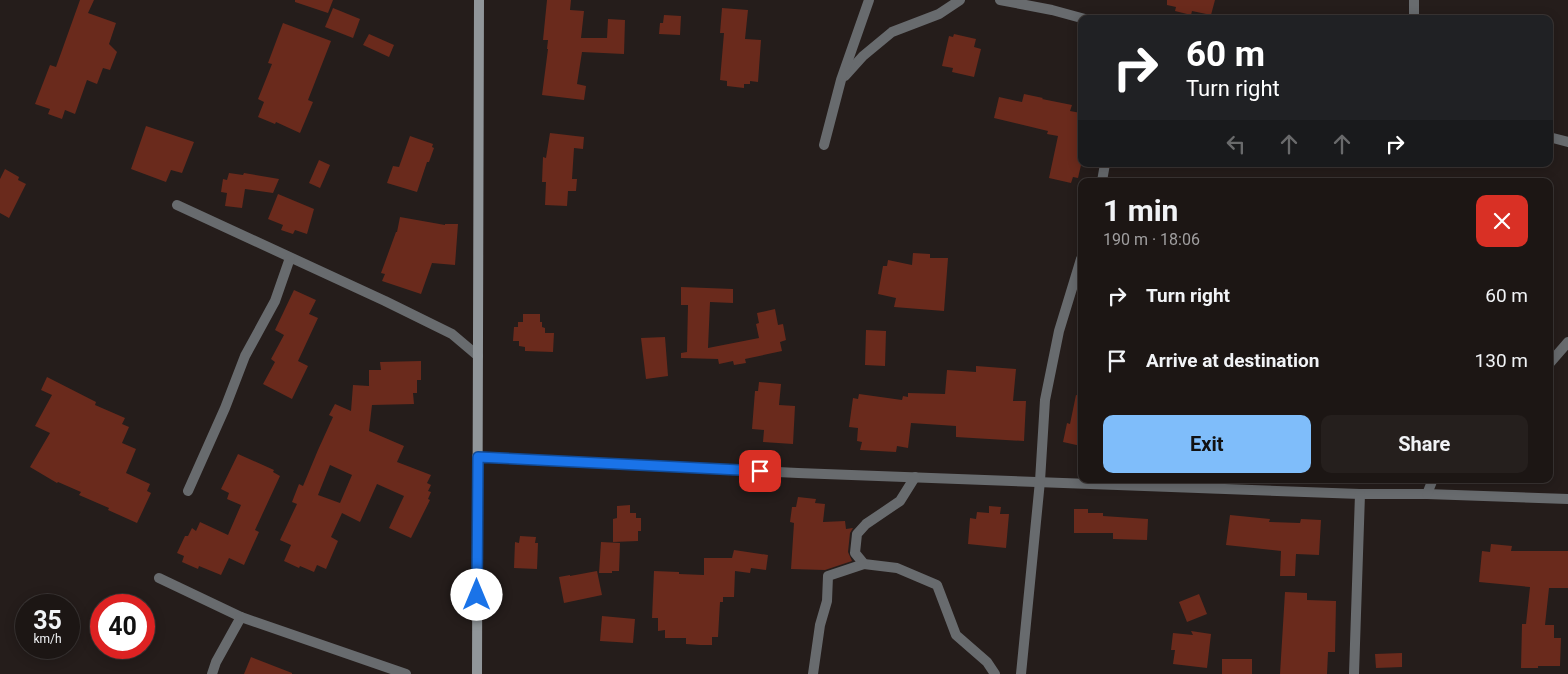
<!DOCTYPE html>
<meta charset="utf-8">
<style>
:root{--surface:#1c1614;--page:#251f1d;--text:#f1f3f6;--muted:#a09fa0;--line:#3a3534;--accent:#7fbdfa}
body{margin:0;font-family:Roboto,sans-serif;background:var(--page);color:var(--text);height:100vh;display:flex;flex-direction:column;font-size:19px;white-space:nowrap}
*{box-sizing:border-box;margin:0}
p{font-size:16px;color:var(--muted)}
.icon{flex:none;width:28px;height:28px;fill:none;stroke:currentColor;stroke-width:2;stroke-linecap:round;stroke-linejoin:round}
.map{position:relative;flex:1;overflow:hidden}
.side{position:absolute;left:1078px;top:178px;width:475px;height:305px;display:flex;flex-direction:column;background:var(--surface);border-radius:10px;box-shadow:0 2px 12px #0003,0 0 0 1px var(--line)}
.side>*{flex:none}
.top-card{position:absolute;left:1078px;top:15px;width:475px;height:152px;border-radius:10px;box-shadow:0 2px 12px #0003,0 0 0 1px var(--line);background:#202124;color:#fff;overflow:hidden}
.speed{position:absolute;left:15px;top:594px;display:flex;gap:10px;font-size:25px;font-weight:700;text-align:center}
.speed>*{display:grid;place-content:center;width:65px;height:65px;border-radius:50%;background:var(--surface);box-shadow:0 2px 12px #0003,0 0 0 1px var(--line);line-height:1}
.speed small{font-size:12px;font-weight:400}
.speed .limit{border:8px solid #d22;background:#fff;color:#111}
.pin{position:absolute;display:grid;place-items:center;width:42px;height:42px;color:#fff;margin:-21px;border-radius:10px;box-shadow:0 2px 8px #0006}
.me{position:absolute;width:55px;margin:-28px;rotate:0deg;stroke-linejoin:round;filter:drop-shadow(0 0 4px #0008)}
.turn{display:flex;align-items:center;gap:18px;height:105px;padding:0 25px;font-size:22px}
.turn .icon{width:65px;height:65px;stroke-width:2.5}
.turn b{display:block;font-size:35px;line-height:42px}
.lanes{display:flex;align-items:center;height:48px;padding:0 25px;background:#0003;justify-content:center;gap:25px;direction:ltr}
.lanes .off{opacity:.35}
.round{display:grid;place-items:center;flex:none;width:52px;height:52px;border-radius:10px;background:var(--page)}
.headline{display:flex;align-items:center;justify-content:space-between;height:85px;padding:0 25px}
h1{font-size:30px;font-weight:700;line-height:38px}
.action{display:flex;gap:10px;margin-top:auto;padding:10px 25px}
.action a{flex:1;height:58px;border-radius:10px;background:var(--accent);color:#111;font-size:20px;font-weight:700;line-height:58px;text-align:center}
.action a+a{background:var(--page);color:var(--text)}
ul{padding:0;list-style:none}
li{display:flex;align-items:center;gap:15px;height:65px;padding:0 25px}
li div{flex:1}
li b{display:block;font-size:19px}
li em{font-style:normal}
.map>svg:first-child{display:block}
.building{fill:#6a2a1c;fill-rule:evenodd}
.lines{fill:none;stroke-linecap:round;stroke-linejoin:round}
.street{stroke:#686b6e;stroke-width:10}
.secondary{stroke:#91969a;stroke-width:10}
.route-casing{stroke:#114b97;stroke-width:12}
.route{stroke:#1a73e8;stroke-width:9}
</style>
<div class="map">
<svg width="1568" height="674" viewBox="0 0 1568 674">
<rect width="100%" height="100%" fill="#251d1b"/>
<!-- building -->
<g class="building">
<polygon points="80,0 94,0 88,13 116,23 109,44 117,52 110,70 103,68 97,84 87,80 75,114 65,110 62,119 48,114 50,109 35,104 50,65 56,67"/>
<polygon points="295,0 333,0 328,13 295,2"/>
<polygon points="547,0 571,0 570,10 584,11 581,38 607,38 608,19 625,20 624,54 582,52 577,84 586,86 584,100 542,95 548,49 547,49 548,40 543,40"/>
<polygon points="1167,0 1215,0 1211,15 1192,11 1191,15 1175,11 1176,7 1167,5"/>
<polygon points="333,8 360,19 353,38 325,27"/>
<polygon points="722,8 748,10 745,39 761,40 758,82 750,81 750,84 744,84 744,88 727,86 727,81 720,80 724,33 720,33"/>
<polygon points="664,15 681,16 680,35 659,34 660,23 663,23"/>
<polygon points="283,23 331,41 308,100 313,102 300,133 276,122 275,124 258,117 264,102 258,99 272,64 268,63"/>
<polygon points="369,34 394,45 389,57 363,45"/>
<polygon points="954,34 976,39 974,47 981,49 974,77 952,72 953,68 942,66 949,36 953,37"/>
<polygon points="1024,94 1043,98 1042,99 1072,105 1070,111 1081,113 1081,165 1078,178 1073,177 1071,183 1049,178 1058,136 1047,134 1048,131 994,118 999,97 1022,102"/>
<polygon points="146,126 194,142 182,173 171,170 166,182 131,169"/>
<polygon points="550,133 584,137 583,149 574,148 572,179 577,179 576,191 568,191 567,206 545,205 546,182 542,182 543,157 546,158"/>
<polygon points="410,136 433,144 432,147 434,148 429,162 427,162 417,192 387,183 393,166 399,167"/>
<polygon points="319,160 330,165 320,188 309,183"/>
<polygon points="5,169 19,177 18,180 26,184 9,218 0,213 0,179"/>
<polygon points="229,173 243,175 244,173 279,179 273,193 245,189 242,208 225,206 227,193 221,192 223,179 227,180"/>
<polygon points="278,194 314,209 307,234 295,230 293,234 281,230 283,225 268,219"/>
<polygon points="400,217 445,225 445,224 458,224 455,265 432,263 421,294 382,281 385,274 381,273 396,232 397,232"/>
<polygon points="913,253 930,254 930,258 948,258 944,311 894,307 896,298 878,294 883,266 887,266 888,260 912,265"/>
<polygon points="681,287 733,289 733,303 710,302 708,348 759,338 756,324 759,323 757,313 775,309 778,325 783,324 786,340 780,342 782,351 745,359 746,363 734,365 733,361 719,364 718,359 681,358 681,353 687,352 688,305 681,305"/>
<polygon points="294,290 316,300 309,314 318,318 298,361 308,366 292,399 263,384 275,362 271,359 284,335 275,330"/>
<polygon points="523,314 540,314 540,322 542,322 542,327 545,328 545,333 554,333 553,352 525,351 525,347 519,346 519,341 513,341 514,327 518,327 518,322 523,322"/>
<polygon points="866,330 886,331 885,366 865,365"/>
<polygon points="665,337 668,376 646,379 641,338"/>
<path d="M421 361V380H417V393H413L414 404 372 405 369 431 404 446 397 462 431 475 427 483 431 485 428 491 431 492 428 499 430 500 411 538 389 528 404 496 377 484 360 522 342 513 331 537 338 541 326 569 317 565 314 572 300 566 299 568 284 561 291 545 280 540 297 504 292 502 299 484 303 486 318 450 333 417 329 415 335 404 351 411 353 385 369 386V370H381L380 362ZM330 465 352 475 340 503 318 495Z"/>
<polygon points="976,366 1016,369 1013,401 1026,401 1024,441 956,437 956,426 911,423 908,448 897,446 896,452 860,450 862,442 857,441 858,428 849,427 853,398 858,399 859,394 902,400 903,396 908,397 908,393 945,394 947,370 976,372"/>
<polygon points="47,377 96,402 95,405 125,418 122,424 129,427 122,443 136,449 126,473 150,484 147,491 151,493 137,523 108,510 109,508 79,495 81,492 58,482 57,483 30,467 50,433 35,426 52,395 41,390"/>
<polygon points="759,382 781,384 779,405 795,406 793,444 763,442 764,430 752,429 755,391 758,391"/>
<polygon points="1076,395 1081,396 1081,446 1063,442 1067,423 1070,424"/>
<polygon points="238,454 274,470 273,472 280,476 255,530 259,532 244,565 229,558 221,575 199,566 198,569 182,562 184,556 177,553 185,536 188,536 192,528 196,531 200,522 228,535 241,505 227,499 229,493 221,489"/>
<polygon points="798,497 816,499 815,503 825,504 823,522 845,521 846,529 853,528 850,533 848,552 852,561 825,570 791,569 794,523 790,522 792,507 796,507"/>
<polygon points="630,505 630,513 636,513 636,518 641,518 641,531 638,531 638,541 613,542 613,519 617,518 617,506"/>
<polygon points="989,506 1001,507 1000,514 1009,514 1006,548 968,544 970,518 976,519 977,512 989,513"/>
<polygon points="1074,509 1088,509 1088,513 1103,513 1103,516 1148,519 1147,540 1113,539 1113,533 1074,533"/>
<polygon points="1230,515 1270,519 1269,522 1300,523 1301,519 1321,520 1319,555 1296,554 1295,576 1280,576 1281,551 1226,545"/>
<polygon points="520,536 536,537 535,543 538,543 537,569 514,568 515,542 519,543"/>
<polygon points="601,542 620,543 619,571 612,571 612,573 599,573"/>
<polygon points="1491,544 1512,546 1511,551 1568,551 1568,588 1549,588 1545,625 1554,625 1554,638 1561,638 1560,666 1538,666 1538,668 1521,668 1522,624 1526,624 1530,587 1479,582 1482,551 1490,552"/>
<polygon points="734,550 768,555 766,570 751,568 750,573 735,571 734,597 723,597 723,602 720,602 718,637 712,637 712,645 700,645 686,644 686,638 665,638 665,630 658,631 658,618 652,618 654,571 679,572 679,574 704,575 704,558 732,558"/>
<polygon points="597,571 602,595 564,603 559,577 570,575 570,576"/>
<polygon points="1285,592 1307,593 1307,600 1336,601 1335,652 1328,652 1327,674 1280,674"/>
<polygon points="1199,594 1207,614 1187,622 1179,602"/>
<polygon points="602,616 635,619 633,643 600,641"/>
<polygon points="1191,631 1211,634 1207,668 1173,664 1175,650 1171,650 1173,633 1193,635"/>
<polygon points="1402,653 1402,667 1376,668 1375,654"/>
<polygon points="251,657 292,673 292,674 244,674"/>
<rect x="1222" y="659" width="30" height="15"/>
</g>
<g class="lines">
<!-- street -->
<g class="street">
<polyline points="1000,0 1052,10 1085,19"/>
<polyline points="1414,0 1414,19"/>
<polyline points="845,76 863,56 892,32 939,14 960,0"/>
<polyline points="1549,137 1568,142"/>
<polyline points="824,145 841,80 869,0"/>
<polyline points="1102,181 1105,164"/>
<polyline points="177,205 385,301 452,334 478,356"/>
<polyline points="1549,364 1568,342"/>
<polyline points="477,457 798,473 1360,494 1427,494 1568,499"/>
<polyline points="915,477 900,501 866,524 857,534 855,553 864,564 897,568 937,585 956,635 987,662 995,674"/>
<polyline points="188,491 225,408 245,356 275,301 290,258"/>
<polyline points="1427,494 1433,479"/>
<polyline points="159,578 241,617 406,674"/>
<polyline points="212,674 216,662 241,617"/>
<polyline points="813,674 820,625 827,601 828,576 864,564"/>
<polyline points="1021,674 1040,481 1045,400 1059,331 1081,259"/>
<polyline points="1354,674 1360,494"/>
</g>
<!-- secondary -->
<polyline class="secondary" points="477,674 479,0"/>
</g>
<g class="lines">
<defs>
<polyline id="route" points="477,595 478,457 760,471"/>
</defs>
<!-- route casing -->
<use href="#route" class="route-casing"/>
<!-- route -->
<use href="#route" class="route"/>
</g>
</svg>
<div class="speed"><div>35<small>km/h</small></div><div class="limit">40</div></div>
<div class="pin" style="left:760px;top:471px;background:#d93025"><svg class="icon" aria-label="arrive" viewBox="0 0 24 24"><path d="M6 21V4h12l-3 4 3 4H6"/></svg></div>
<svg class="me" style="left:477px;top:595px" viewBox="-20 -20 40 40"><circle r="19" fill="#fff"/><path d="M0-13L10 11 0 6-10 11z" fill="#1a73e8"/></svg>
<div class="top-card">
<div class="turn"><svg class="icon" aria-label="right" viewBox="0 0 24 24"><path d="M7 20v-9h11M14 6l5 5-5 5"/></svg><div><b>60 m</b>Turn right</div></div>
<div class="lanes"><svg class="icon off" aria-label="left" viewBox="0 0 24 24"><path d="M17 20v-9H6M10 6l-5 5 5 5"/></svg><svg class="icon off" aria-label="ahead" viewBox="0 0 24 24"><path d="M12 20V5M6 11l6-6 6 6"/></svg><svg class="icon off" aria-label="ahead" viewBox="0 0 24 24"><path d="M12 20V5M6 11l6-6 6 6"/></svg><svg class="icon" aria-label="right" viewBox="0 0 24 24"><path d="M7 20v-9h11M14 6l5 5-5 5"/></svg></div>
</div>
<section class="side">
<div class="headline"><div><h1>1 min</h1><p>190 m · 18:06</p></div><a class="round" style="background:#d93025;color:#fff"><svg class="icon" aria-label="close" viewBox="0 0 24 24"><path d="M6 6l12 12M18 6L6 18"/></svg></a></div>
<ul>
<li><svg class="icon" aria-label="right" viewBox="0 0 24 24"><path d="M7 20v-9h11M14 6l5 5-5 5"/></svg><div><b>Turn right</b></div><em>60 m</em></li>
<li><svg class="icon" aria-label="arrive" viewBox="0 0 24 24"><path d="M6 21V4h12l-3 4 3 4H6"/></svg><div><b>Arrive at destination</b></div><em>130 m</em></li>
</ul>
<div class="action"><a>Exit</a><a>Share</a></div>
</section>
</div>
